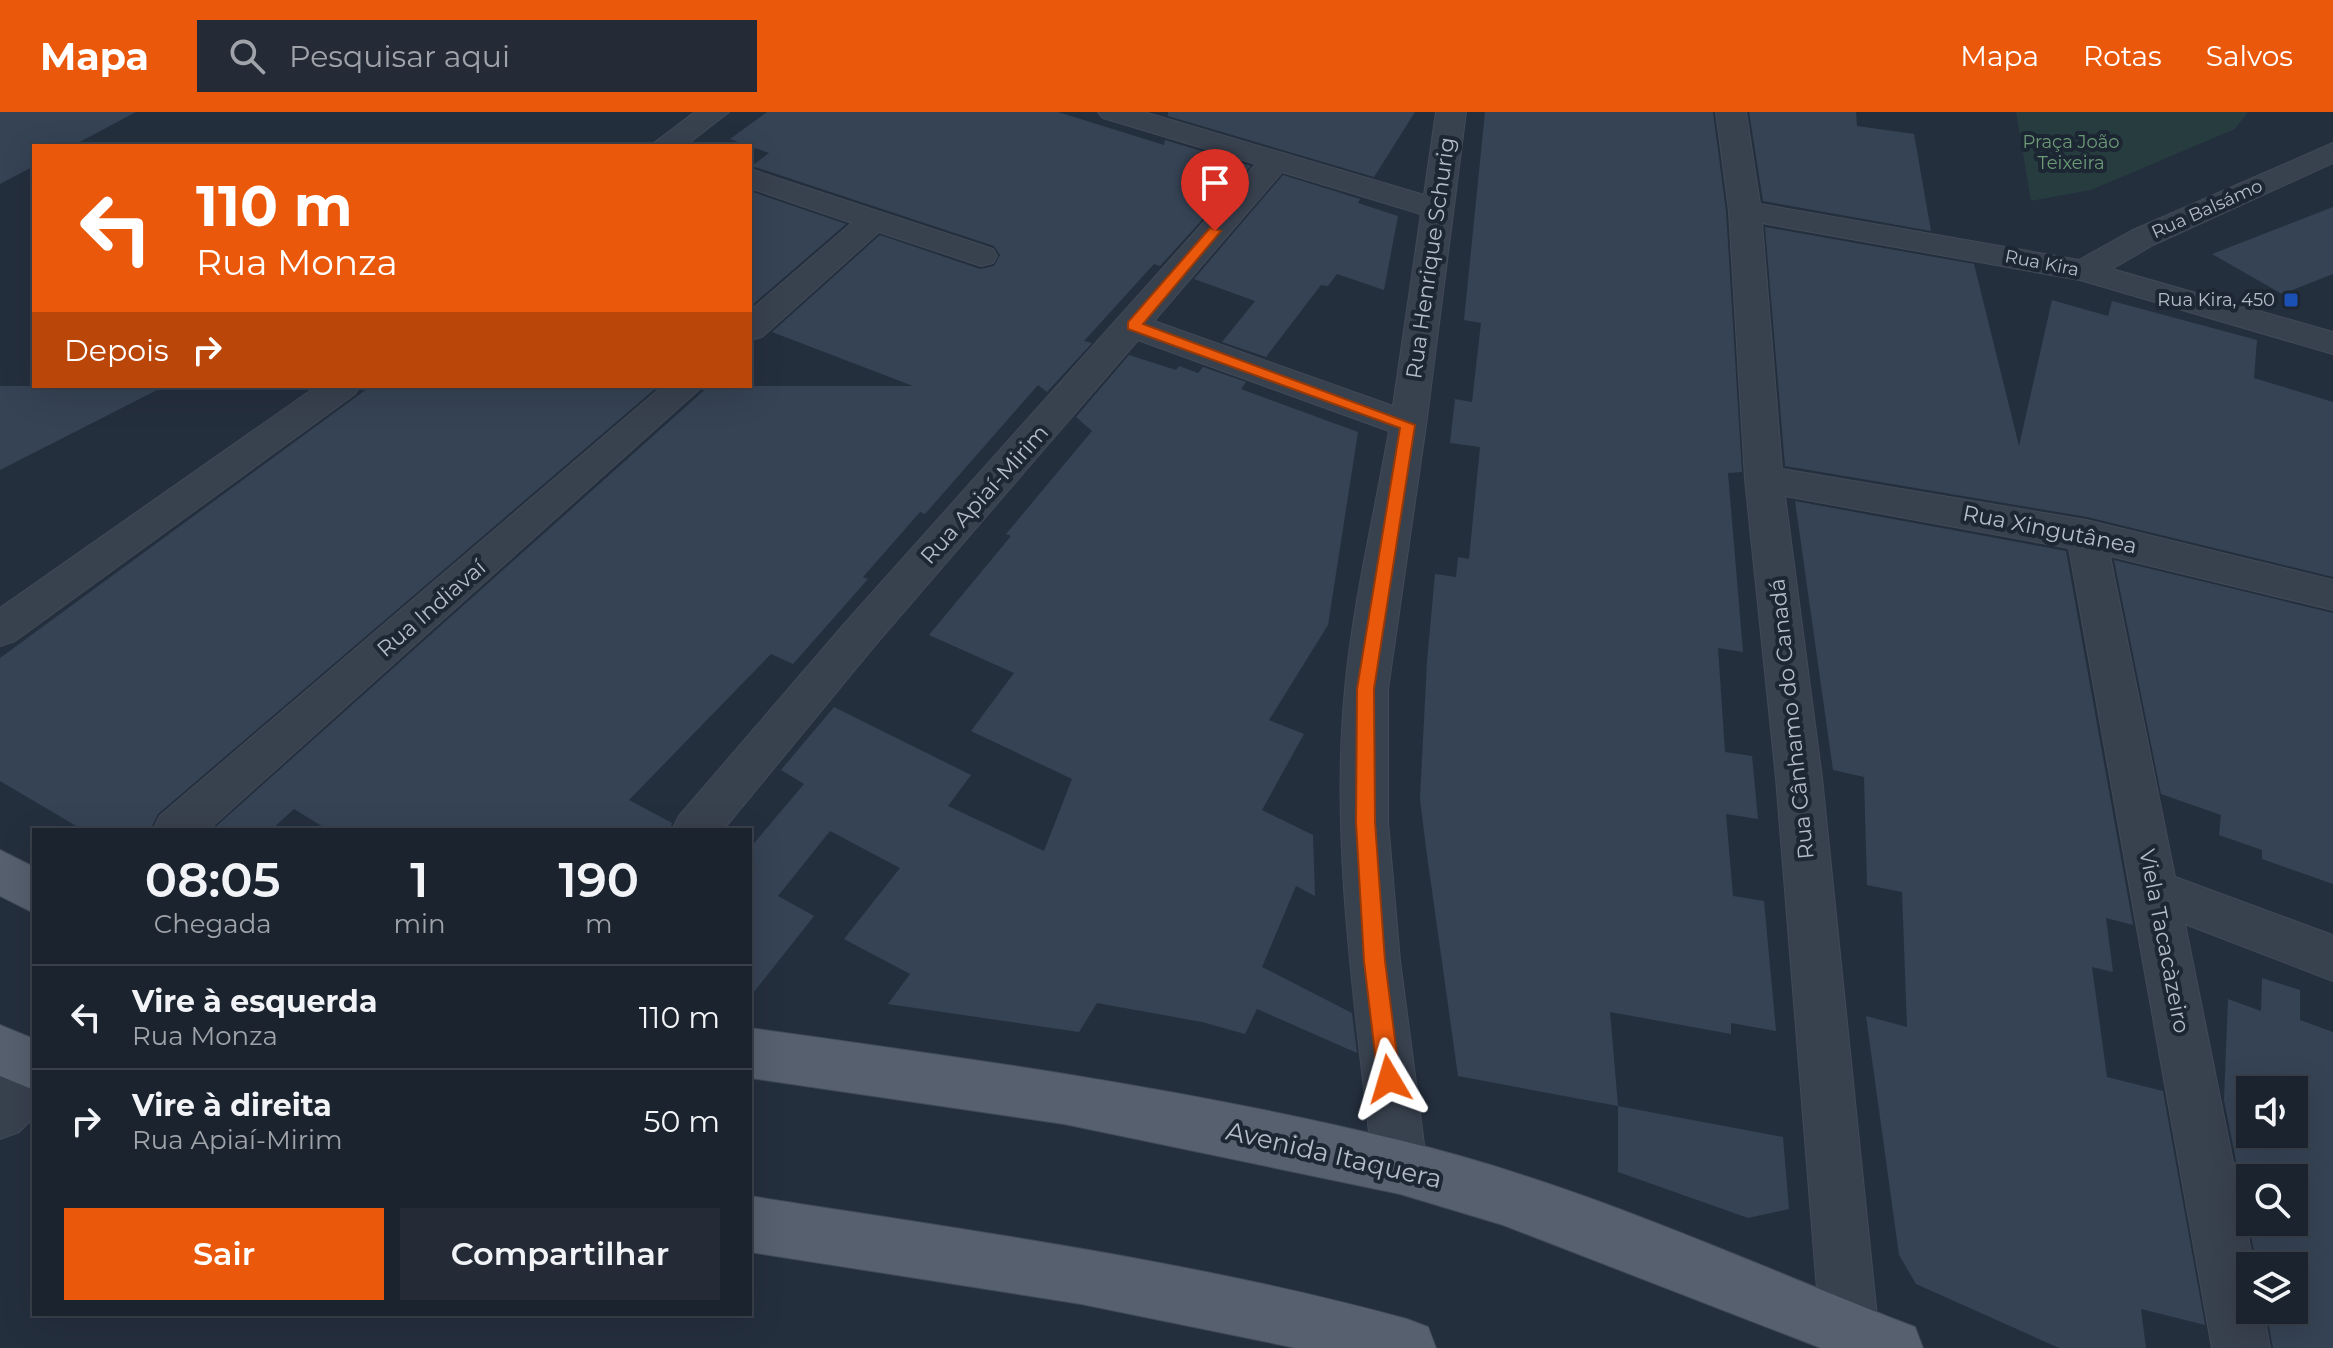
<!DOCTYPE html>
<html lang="pt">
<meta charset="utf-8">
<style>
:root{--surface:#1b232e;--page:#242b36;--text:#f1f3f6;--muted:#a0a4aa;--line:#39404a;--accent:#ea580c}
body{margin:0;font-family:Montserrat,sans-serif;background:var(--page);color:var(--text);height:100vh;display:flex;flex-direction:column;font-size:30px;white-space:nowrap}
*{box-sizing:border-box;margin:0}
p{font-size:26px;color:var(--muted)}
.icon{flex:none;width:44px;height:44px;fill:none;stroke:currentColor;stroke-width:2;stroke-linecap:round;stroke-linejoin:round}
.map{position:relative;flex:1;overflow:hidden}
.panel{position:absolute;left:32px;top:716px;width:720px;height:488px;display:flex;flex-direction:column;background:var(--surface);border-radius:0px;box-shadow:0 8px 32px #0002,0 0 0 2px var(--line)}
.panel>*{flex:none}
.guide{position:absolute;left:32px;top:32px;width:720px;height:244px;border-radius:0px;box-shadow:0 8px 32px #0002,0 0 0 2px var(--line);background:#ea580c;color:#fff;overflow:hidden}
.fabs{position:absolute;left:2236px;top:964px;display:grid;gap:16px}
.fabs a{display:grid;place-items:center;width:72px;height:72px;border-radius:0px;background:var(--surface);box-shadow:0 8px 32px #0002,0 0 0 2px var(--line);font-size:40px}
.pin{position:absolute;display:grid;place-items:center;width:68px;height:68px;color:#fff;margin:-82px -34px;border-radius:50% 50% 50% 0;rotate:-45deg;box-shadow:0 0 8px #0007}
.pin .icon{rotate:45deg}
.me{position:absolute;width:88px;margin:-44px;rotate:353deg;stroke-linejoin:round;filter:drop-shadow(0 0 6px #0008)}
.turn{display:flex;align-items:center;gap:28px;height:168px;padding:0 32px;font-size:36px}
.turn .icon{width:104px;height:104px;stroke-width:2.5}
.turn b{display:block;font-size:56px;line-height:68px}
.then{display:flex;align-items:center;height:76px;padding:0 32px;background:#0003;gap:16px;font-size:30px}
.eta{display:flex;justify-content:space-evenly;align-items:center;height:136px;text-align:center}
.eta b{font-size:48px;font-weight:600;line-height:56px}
.action{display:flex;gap:16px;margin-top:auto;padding:16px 32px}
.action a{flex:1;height:92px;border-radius:0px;background:var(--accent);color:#fff;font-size:32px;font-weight:600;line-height:92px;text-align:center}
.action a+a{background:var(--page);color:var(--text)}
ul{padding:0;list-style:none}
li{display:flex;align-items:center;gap:24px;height:104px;padding:0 32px;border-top:2px solid var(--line)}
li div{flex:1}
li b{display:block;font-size:30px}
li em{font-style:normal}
header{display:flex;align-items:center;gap:48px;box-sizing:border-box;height:112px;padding:0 40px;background:var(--accent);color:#fff}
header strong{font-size:38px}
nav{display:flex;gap:44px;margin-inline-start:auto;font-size:28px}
.search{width:560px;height:72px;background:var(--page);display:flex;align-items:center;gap:20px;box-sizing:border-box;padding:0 28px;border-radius:0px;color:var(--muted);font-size:30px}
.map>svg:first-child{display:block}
.green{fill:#263c3f}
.building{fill:#364354;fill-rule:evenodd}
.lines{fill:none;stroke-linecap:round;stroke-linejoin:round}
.street-casing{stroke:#414a57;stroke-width:2}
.primary-casing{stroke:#414a57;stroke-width:2}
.street{fill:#38414e;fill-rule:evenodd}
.primary{fill:#56606e;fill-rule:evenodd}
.route{fill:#ea580c;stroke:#983908;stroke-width:2}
.transit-dot{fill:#1a4fb4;stroke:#1d2633;stroke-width:3}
.labels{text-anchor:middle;stroke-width:8;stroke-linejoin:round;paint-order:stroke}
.far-park-label{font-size:18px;fill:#6b9a76;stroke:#1d2633}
.far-street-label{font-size:18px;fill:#b4bcc9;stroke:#1d2633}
.far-poi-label{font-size:18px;fill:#b4bcc9;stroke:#1d2633;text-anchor:end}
.street-label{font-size:22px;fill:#b4bcc9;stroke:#1d2633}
.near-street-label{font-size:26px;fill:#b4bcc9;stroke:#1d2633}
</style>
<header>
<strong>Mapa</strong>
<div class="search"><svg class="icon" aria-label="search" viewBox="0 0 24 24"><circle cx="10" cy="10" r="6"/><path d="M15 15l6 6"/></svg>Pesquisar aqui</div>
<nav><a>Mapa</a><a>Rotas</a><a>Salvos</a></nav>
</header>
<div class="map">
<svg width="2333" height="1236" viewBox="0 0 2333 1236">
<rect width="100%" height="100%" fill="#242f3e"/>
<!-- green -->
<polygon class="green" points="2016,0 2248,0 2235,17 2091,78 2031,89"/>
<!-- building -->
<g class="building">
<polygon points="0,0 136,0 72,34 34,34 34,54 0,72"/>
<polygon points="767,0 1058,0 1164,33 1165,28 1251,54 1160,154 1154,152 1084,229 1092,231 1047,280 1038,273 925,402 920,400 863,465 868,467 793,552 771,542 629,688 672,711 669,718 328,718 294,697 271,718 212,718 709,274 913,274 772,220 880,123 980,157 994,154 1000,143 994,134 752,54 769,41 730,27"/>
<polygon points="1168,0 1415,0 1374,65 1168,4"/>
<polygon points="1485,0 1713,0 1726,99 1742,360 1728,361 1743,540 1718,536 1725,640 1752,644 1758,707 1726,702 1733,784 1764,789 1776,919 1731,911 1731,922 1610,900 1618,994 1458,964 1426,736 1420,687 1427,549 1435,462 1456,465 1458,445 1469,447 1480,335 1450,331 1455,287 1472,290 1481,211 1464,208"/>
<polygon points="1749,0 1856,0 1857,14 1914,22 1931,119 1763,89"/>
<polygon points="1283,63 1360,87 1358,91 1398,104 1384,178 1337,162 1328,174 1321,173 1266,245 1222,230 1255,189 1194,167"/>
<polygon points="750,79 846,112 751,194 750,193"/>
<polygon points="2333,95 2333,162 2282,182 2212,142"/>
<polygon points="1765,115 1974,152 2019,334 2052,188 2108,204 2112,189 2257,228 2254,266 2333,290 2333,465 2087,405 1785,354"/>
<polygon points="1129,243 1176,258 1179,254 1198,261 1203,255 1246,270 1241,277 1358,320 1328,513 1269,608 1304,622 1262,698 1313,723 1315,784 1296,774 1262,855 1352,901 1357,941 1257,897 1245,922 1202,910 1097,891 1079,920 888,892 910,862 844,827 900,756 830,719 778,784 814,804 750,885 750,736 804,672 781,658 834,595 971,663 948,694 1044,739 1072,667 971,619 1014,561 929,523 1011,424 1006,422 1092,319 1076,305"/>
<polygon points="0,274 165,274 0,358"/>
<polygon points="371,274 656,276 158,702 150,718 83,718 0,669 0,546"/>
<polygon points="1795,389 2066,439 2133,813 2106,806 2113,860 2092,855 2107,965 2163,979 2205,1213 2141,1197 2146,1236 2059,1236 1916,1172 1899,1143 1866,904 1907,915 1902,780 1867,773 1864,665 1833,658"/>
<polygon points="2114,448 2333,501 2333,772 2262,747 2262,738 2219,723 2221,703 2161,682"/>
<path d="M2262 866 2300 878V908L2333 920V1236H2273L2266 1198H2294V1154H2257L2224 988 2228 887 2261 899ZM2250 978H2294V1022H2250ZM2250 1066H2294V1110H2250Z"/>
<polygon points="1618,994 1783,1025 1789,1097 1748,1106 1618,1060"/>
</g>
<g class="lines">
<defs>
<g id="street">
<polygon points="695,0 729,0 685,34 650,34"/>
<path d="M1098 0H1144L1424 83 1436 0H1466L1426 313 1388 577V710L1400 849 1427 1055 1419 1074 1400 1082 1381 1074 1373 1055C1356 901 1330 731 1345 577 1353 491 1374 404 1389 319L1138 228 876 532 723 718H672L679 704 846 510 1256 52 1103 6ZM1282 60 1421 102 1393 294 1154 209Z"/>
<polygon points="1716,0 1746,0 1760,92 2079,148 2131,119 2333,31 2333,51 2153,133 2112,157 2333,220 2333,242 2080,168 1762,111 1782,357 2086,408 2333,468 2333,498 2110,444 2175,765 2333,823 2333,869 2185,812 2254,1154 2250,1154 2250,1198 2263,1198 2270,1236 2212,1236 2069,436 1785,384 1822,666 1878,1215 1870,1236 1828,1236 1820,1215 1776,666 1745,367 1729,99"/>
<polygon points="750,57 993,137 997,144 993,151 981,154 879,120 762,225 750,228 750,199 852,111 750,76"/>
<polygon points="317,274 360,274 355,282 15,529 0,534 0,496"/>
<polygon points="663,274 703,274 208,718 153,718 160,704"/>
<polygon points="34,942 34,1005 19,1020 0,1027 0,965 15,950"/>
</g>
<g id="primary">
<polygon points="0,738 34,755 34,801 0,784"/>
<polygon points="0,913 34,927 34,978 0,964"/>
<path d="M750 916C967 946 1186 976 1399 1028 1568 1068 1733 1143 1894 1207L1915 1215 1923 1236H1821L1503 1113 1400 1082 1064 1012 750 966Z"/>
<path d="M750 1084C971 1119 1191 1148 1407 1207L1428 1215 1436 1236H1296L1081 1192 750 1140Z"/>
</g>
</defs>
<!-- street casing -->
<use href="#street" class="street-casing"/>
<!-- primary casing -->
<use href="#primary" class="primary-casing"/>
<!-- street -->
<use href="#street" class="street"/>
<!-- primary -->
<use href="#primary" class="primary"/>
</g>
<!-- route -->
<polygon class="route" points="1210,116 1221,119 1143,212 1415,313 1374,577 1375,710 1385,849 1400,967 1397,974 1389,977 1381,974 1378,967 1364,849 1356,710 1357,577 1400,316 1128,217 1128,210"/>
<!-- markers -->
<rect class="transit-dot" x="2283" y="180" width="16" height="16" rx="4"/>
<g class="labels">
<!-- far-park labels -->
<g class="far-park-label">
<text x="2071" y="36">Praça João<tspan x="2071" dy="21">Teixeira</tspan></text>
</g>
<!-- far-street labels -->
<g class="far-street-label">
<text transform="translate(2207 97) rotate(-24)" y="6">Rua Balsámo</text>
<text transform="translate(2042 151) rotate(11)" y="6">Rua Kira</text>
</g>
<!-- far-poi labels -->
<g class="far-poi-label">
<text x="2275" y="194">Rua Kira, 450</text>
</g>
<!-- street labels -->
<g class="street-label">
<text transform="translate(1430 146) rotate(-82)" y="8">Rua Henrique Schurig</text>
<text transform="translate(984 382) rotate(-48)" y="8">Rua Apiaí-Mirim</text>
<text transform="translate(2050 417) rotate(11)" y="8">Rua Xingutânea</text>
<text transform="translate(431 496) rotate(-41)" y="8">Rua Indiavaí</text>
<text transform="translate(1791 607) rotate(-96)" y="8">Rua Cânhamo do Canadá</text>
<text transform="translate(2165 829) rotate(79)" y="8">Viela Tacacàzeiro</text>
</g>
<!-- near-street labels -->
<g class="near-street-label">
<text transform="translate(1334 1043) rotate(13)" y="9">Avenida Itaquera</text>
</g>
</g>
</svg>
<div class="fabs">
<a><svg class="icon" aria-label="sound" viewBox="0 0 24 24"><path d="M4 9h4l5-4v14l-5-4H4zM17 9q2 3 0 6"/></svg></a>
<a><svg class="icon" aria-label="search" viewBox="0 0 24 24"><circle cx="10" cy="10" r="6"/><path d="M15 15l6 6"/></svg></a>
<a><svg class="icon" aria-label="layers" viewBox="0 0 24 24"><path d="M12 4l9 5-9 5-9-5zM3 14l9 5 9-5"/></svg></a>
</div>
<div class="pin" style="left:1215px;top:119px;background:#d93025"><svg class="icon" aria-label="arrive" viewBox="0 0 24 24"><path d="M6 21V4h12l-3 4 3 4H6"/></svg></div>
<svg class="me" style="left:1389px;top:967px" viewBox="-20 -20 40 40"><path d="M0-17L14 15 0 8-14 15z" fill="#ea580c" stroke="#fff" stroke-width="4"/></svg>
<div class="guide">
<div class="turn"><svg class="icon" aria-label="left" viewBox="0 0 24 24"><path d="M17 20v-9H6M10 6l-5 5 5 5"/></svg><div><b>110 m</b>Rua Monza</div></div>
<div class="then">Depois<svg class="icon" aria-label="right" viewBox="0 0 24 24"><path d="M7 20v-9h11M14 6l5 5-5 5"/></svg></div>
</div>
<section class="panel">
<div class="eta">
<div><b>08:05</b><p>Chegada</p></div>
<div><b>1</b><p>min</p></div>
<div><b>190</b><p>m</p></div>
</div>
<ul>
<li><svg class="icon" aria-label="left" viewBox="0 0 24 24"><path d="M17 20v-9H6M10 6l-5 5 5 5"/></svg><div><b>Vire à esquerda</b><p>Rua Monza</p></div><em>110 m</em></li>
<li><svg class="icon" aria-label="right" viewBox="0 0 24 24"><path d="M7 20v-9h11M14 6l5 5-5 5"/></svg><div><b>Vire à direita</b><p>Rua Apiaí-Mirim</p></div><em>50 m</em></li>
</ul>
<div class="action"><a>Sair</a><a>Compartilhar</a></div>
</section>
</div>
